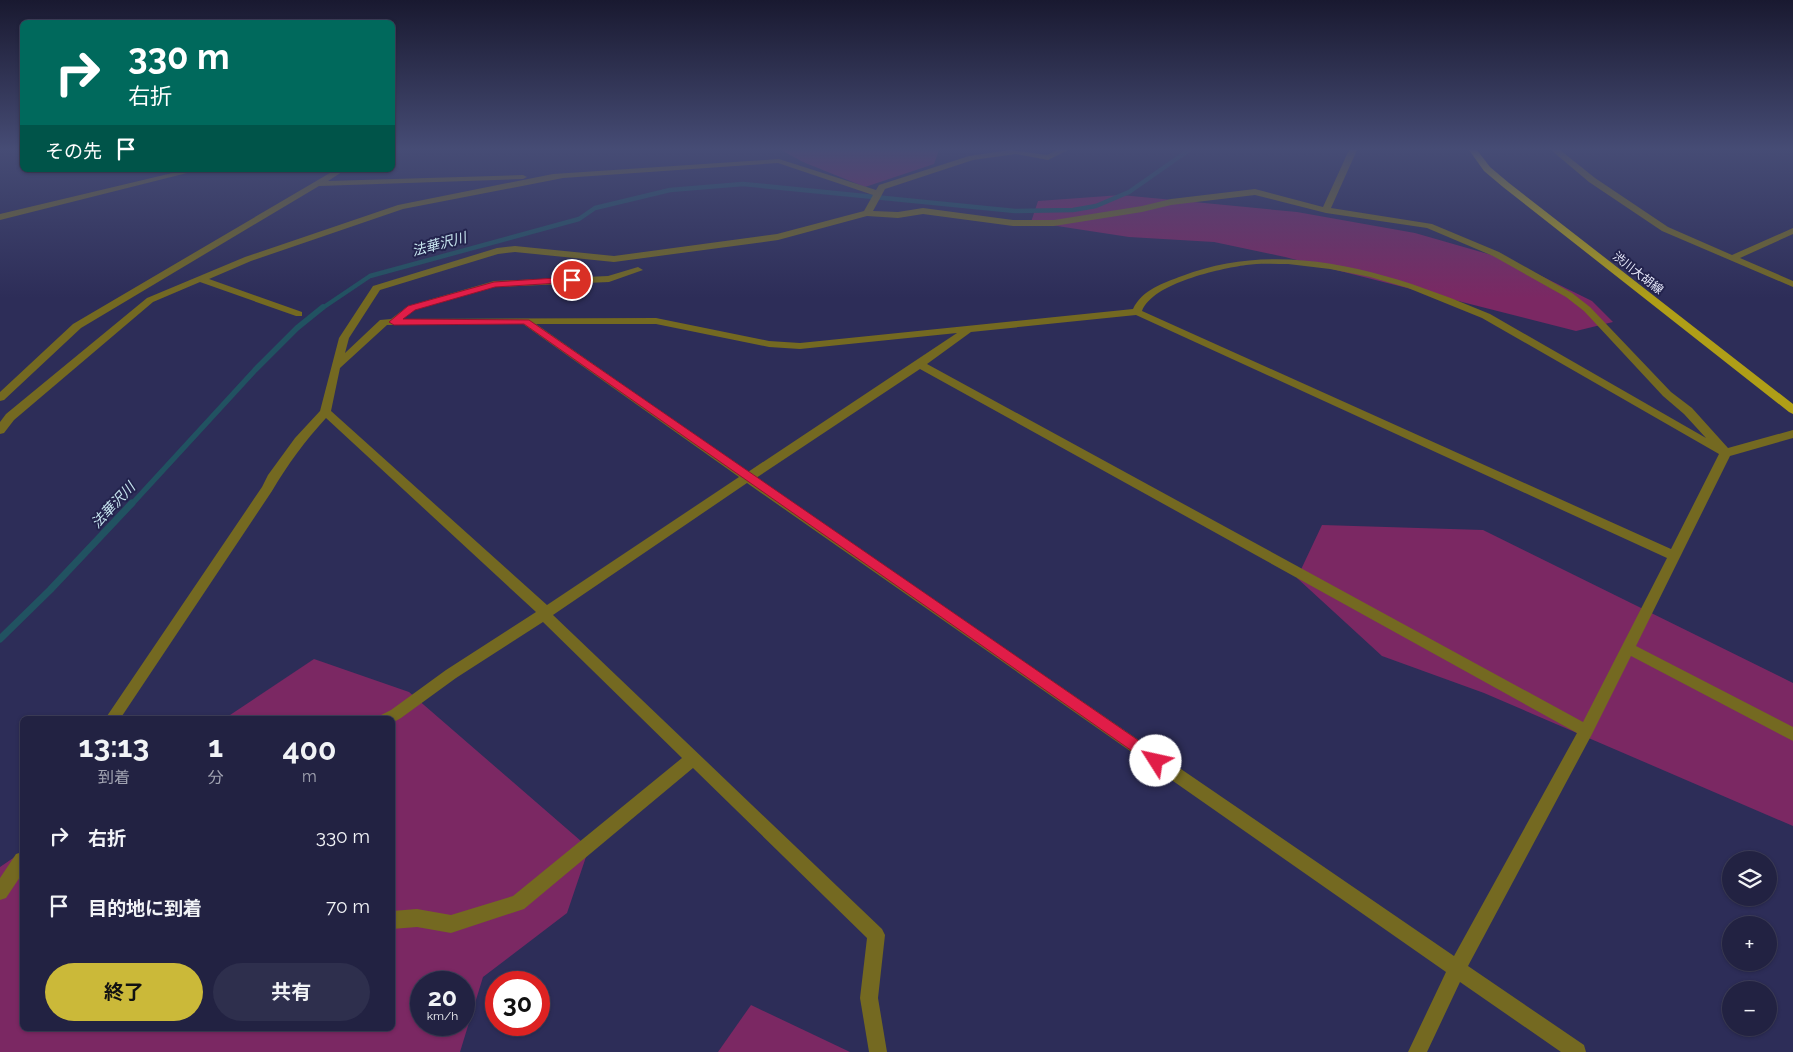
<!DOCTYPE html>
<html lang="ja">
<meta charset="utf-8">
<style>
:root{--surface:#222242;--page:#2e2f4d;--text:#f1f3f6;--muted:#a2a4b2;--line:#3f3f5b;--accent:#cbb939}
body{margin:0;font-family:Raleway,"Noto Sans JP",sans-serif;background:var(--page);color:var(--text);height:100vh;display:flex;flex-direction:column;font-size:19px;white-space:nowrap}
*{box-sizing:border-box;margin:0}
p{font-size:16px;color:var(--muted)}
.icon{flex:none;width:28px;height:28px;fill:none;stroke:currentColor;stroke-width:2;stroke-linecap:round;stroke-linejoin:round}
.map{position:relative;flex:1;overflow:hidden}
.sheet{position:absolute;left:20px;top:716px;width:375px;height:315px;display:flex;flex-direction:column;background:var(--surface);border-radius:8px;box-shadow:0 1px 4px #0004,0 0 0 1px var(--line)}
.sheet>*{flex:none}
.top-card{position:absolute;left:20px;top:20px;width:375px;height:152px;border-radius:8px;box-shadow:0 1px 4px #0004,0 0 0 1px var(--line);background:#00695c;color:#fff;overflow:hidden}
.buttons{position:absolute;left:1722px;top:851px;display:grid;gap:10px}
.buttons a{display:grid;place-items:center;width:55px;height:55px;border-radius:50%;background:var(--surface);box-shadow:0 1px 4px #0004,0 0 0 1px var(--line);font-size:25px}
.speed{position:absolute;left:410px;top:971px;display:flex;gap:10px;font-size:25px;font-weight:700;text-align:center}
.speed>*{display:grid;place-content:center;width:65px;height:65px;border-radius:50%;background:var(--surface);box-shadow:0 1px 4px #0004,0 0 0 1px var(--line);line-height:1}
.speed small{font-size:12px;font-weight:400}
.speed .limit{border:8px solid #d22;background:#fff;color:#111}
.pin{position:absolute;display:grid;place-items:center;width:42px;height:42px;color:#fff;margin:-21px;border:2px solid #fff;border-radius:50%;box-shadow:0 1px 5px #0007}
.me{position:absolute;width:55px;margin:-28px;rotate:305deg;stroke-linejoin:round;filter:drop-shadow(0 0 4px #0008)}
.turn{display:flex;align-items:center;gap:18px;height:105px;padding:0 25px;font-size:22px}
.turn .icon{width:65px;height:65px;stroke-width:2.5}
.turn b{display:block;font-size:35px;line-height:42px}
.then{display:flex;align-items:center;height:48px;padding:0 25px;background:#0003;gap:10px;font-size:19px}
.eta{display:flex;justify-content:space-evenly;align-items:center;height:85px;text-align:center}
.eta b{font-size:30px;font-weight:700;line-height:35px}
.action{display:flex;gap:10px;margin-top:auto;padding:10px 25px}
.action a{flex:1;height:58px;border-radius:30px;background:var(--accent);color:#111;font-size:20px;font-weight:700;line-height:58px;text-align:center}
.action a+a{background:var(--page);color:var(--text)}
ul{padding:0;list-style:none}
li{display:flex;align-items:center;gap:15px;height:70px;padding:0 25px}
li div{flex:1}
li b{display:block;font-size:19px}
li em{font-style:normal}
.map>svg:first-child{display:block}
.green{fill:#7b2863;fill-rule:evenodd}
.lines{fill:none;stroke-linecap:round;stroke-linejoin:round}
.stream-far2{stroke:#215261;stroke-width:4.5}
.stream-far1{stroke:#215261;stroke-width:5.5}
.stream{stroke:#215261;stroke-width:7}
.minor{fill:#746921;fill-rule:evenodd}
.major{fill:#af9e17;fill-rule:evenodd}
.route{fill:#e11d48;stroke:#92132f}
.labels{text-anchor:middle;stroke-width:4;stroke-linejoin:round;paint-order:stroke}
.far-street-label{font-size:12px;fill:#e8eafb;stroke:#23234d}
.far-water-label{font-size:14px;font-style:italic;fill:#c7e5ef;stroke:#23234d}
</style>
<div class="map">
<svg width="1793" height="1052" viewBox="0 0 1793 1052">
<rect width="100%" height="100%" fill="#2d2d58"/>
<!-- green -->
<g class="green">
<polygon points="781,150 939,150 934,164 865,187 803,162"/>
<polygon points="1121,195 1297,212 1415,233 1509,260 1592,301 1613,322 1576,331 1285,257 1214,242 1129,237 1031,222 1038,201"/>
<polygon points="1322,525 1483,530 1793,683 1793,826 1484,693 1382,656 1297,578"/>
<path d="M314 659 409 692 589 848 567 913 483 977 460 1052H0V867L22 852V1029H392V719H224ZM421 982H464V1025H421Z"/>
<polygon points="751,1005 850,1052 718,1052"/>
</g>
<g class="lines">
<!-- stream-far2 -->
<polyline class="stream-far2" points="321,309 370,276 579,219 595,208 670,190 743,184 1015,211 1073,210 1096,206 1129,192 1189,150"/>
<!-- stream-far1 -->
<polyline class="stream-far1" points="131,505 255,370 297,328 323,307"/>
<!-- stream -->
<polyline class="stream" points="0,639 50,590 132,503"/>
<!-- minor -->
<g class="minor">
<path d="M1010 150 1047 155 1057 150H1068L1048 160 1016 154 973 160 885 189 873 211 898 212 923 208 1013 220H1054L1142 206 1171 199 1255 189 1323 207 1349 150H1357L1331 208 1432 224 1499 252 1572 293 1590 307 1671 392 1692 408 1728 448 1793 430V438L1730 456 1636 646 1793 727V741L1631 656 1591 736 1468 966 1584 1045 1586 1052H1561L1460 982 1427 1052H1408L1446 972 747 483 553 615 882 929 885 935 878 998 887 1052H869L860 998 867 938 693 768 524 909 451 933 417 927 392 929V911L417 909 451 915 513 896 682 758 543 622 456 678 401 718 392 723V719H379L381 715 391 710 446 670 536 612 326 418C305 441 288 464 272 491L120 719H105L262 487 268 475 295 438 320 411 339 338 373 286 497 248 515 246 614 256 777 234 864 211 873 195 778 163 563 178 403 209 251 261 209 279 302 312V316H296L200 282 153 302 14 420 4 433 0 434V422L6 414 147 298 245 257 398 205 553 174 779 159 876 190 879 185 969 156ZM1255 195 1326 213 1427 228 1493 256 1566 297 1584 311 1663 396 1684 414 1706 438 1490 314C1393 273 1284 237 1182 276 1163 283 1142 290 1133 309L800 343 769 341 656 318 403 319 414 310 495 287 609 282 643 270 638 267 608 276 494 281 408 306 391 319 380 320 345 353 349 338 380 290 498 254 515 252 614 262 778 240 867 216 898 218 923 214 1013 226H1054L1142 212 1171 205ZM1288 264 1330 269 1370 277 1408 288 1482 318 1719 454 1671 549 1142 311C1153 283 1219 269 1246 265 1260 263 1274 264 1288 264ZM1136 315 1667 558 1583 722 927 364 971 332ZM523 324 739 477 547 605 331 411 340 368 387 325ZM536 324H656L769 347 800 349 957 333 748 472ZM920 369 1577 733 1454 956 756 478Z"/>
<polygon points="1551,150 1560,150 1595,178 1668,227 1732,255 1793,228 1793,234 1740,258 1793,281 1793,287 1662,231 1589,182"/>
<polygon points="185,170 199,170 0,220 0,214"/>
<polygon points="335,170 345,170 328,181 523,175 527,177 523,179 319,186 81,328 4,400 0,401 0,392 73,324"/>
<polygon points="22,852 22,874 6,898 0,900 0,878 16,854"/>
</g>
<!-- major -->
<polygon class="major" points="1469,150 1477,150 1490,167 1509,183 1793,404 1793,414 1789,412 1503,187 1484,171"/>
</g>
<!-- sky -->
<linearGradient id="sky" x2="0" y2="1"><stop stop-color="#191930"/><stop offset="0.5" stop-color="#464c75"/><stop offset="1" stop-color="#464c75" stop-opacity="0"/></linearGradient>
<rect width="1793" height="298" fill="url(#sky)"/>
<!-- route -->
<polygon class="route" points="572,277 577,280 575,282 495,287 415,310 403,319 529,320 1161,756 1163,761 1161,765 1156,767 1152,765 524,324 394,325 389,322 408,306 494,282"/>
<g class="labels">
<!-- far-street labels -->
<g class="far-street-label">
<text transform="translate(1638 273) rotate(38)" y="4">渋川大胡線</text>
</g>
<!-- far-water labels -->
<g class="far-water-label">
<text transform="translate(439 244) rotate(-15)" y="5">法華沢川</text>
<text transform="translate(113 505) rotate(-47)" y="5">法華沢川</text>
</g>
</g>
</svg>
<div class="buttons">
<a><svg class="icon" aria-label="layers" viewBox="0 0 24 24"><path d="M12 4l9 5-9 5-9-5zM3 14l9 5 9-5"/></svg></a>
<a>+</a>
<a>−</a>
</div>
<div class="speed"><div>20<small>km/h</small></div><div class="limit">30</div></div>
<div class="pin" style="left:572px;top:280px;background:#d93025"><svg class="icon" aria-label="arrive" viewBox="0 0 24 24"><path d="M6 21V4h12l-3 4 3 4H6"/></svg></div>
<svg class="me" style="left:1156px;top:761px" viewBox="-20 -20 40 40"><circle r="19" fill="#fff"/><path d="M0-13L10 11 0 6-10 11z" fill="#e11d48"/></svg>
<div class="top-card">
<div class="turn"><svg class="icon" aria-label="right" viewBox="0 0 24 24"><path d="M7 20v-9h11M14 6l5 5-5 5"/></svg><div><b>330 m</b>右折</div></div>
<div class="then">その先<svg class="icon" aria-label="arrive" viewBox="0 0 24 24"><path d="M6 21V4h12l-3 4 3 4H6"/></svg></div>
</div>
<section class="sheet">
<div class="eta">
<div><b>13:13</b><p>到着</p></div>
<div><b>1</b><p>分</p></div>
<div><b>400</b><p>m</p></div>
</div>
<ul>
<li><svg class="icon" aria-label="right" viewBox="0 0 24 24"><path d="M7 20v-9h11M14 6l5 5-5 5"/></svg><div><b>右折</b></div><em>330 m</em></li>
<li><svg class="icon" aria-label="arrive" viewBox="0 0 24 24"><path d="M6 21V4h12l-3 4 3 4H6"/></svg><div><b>目的地に到着</b></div><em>70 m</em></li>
</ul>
<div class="action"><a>終了</a><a>共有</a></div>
</section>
</div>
